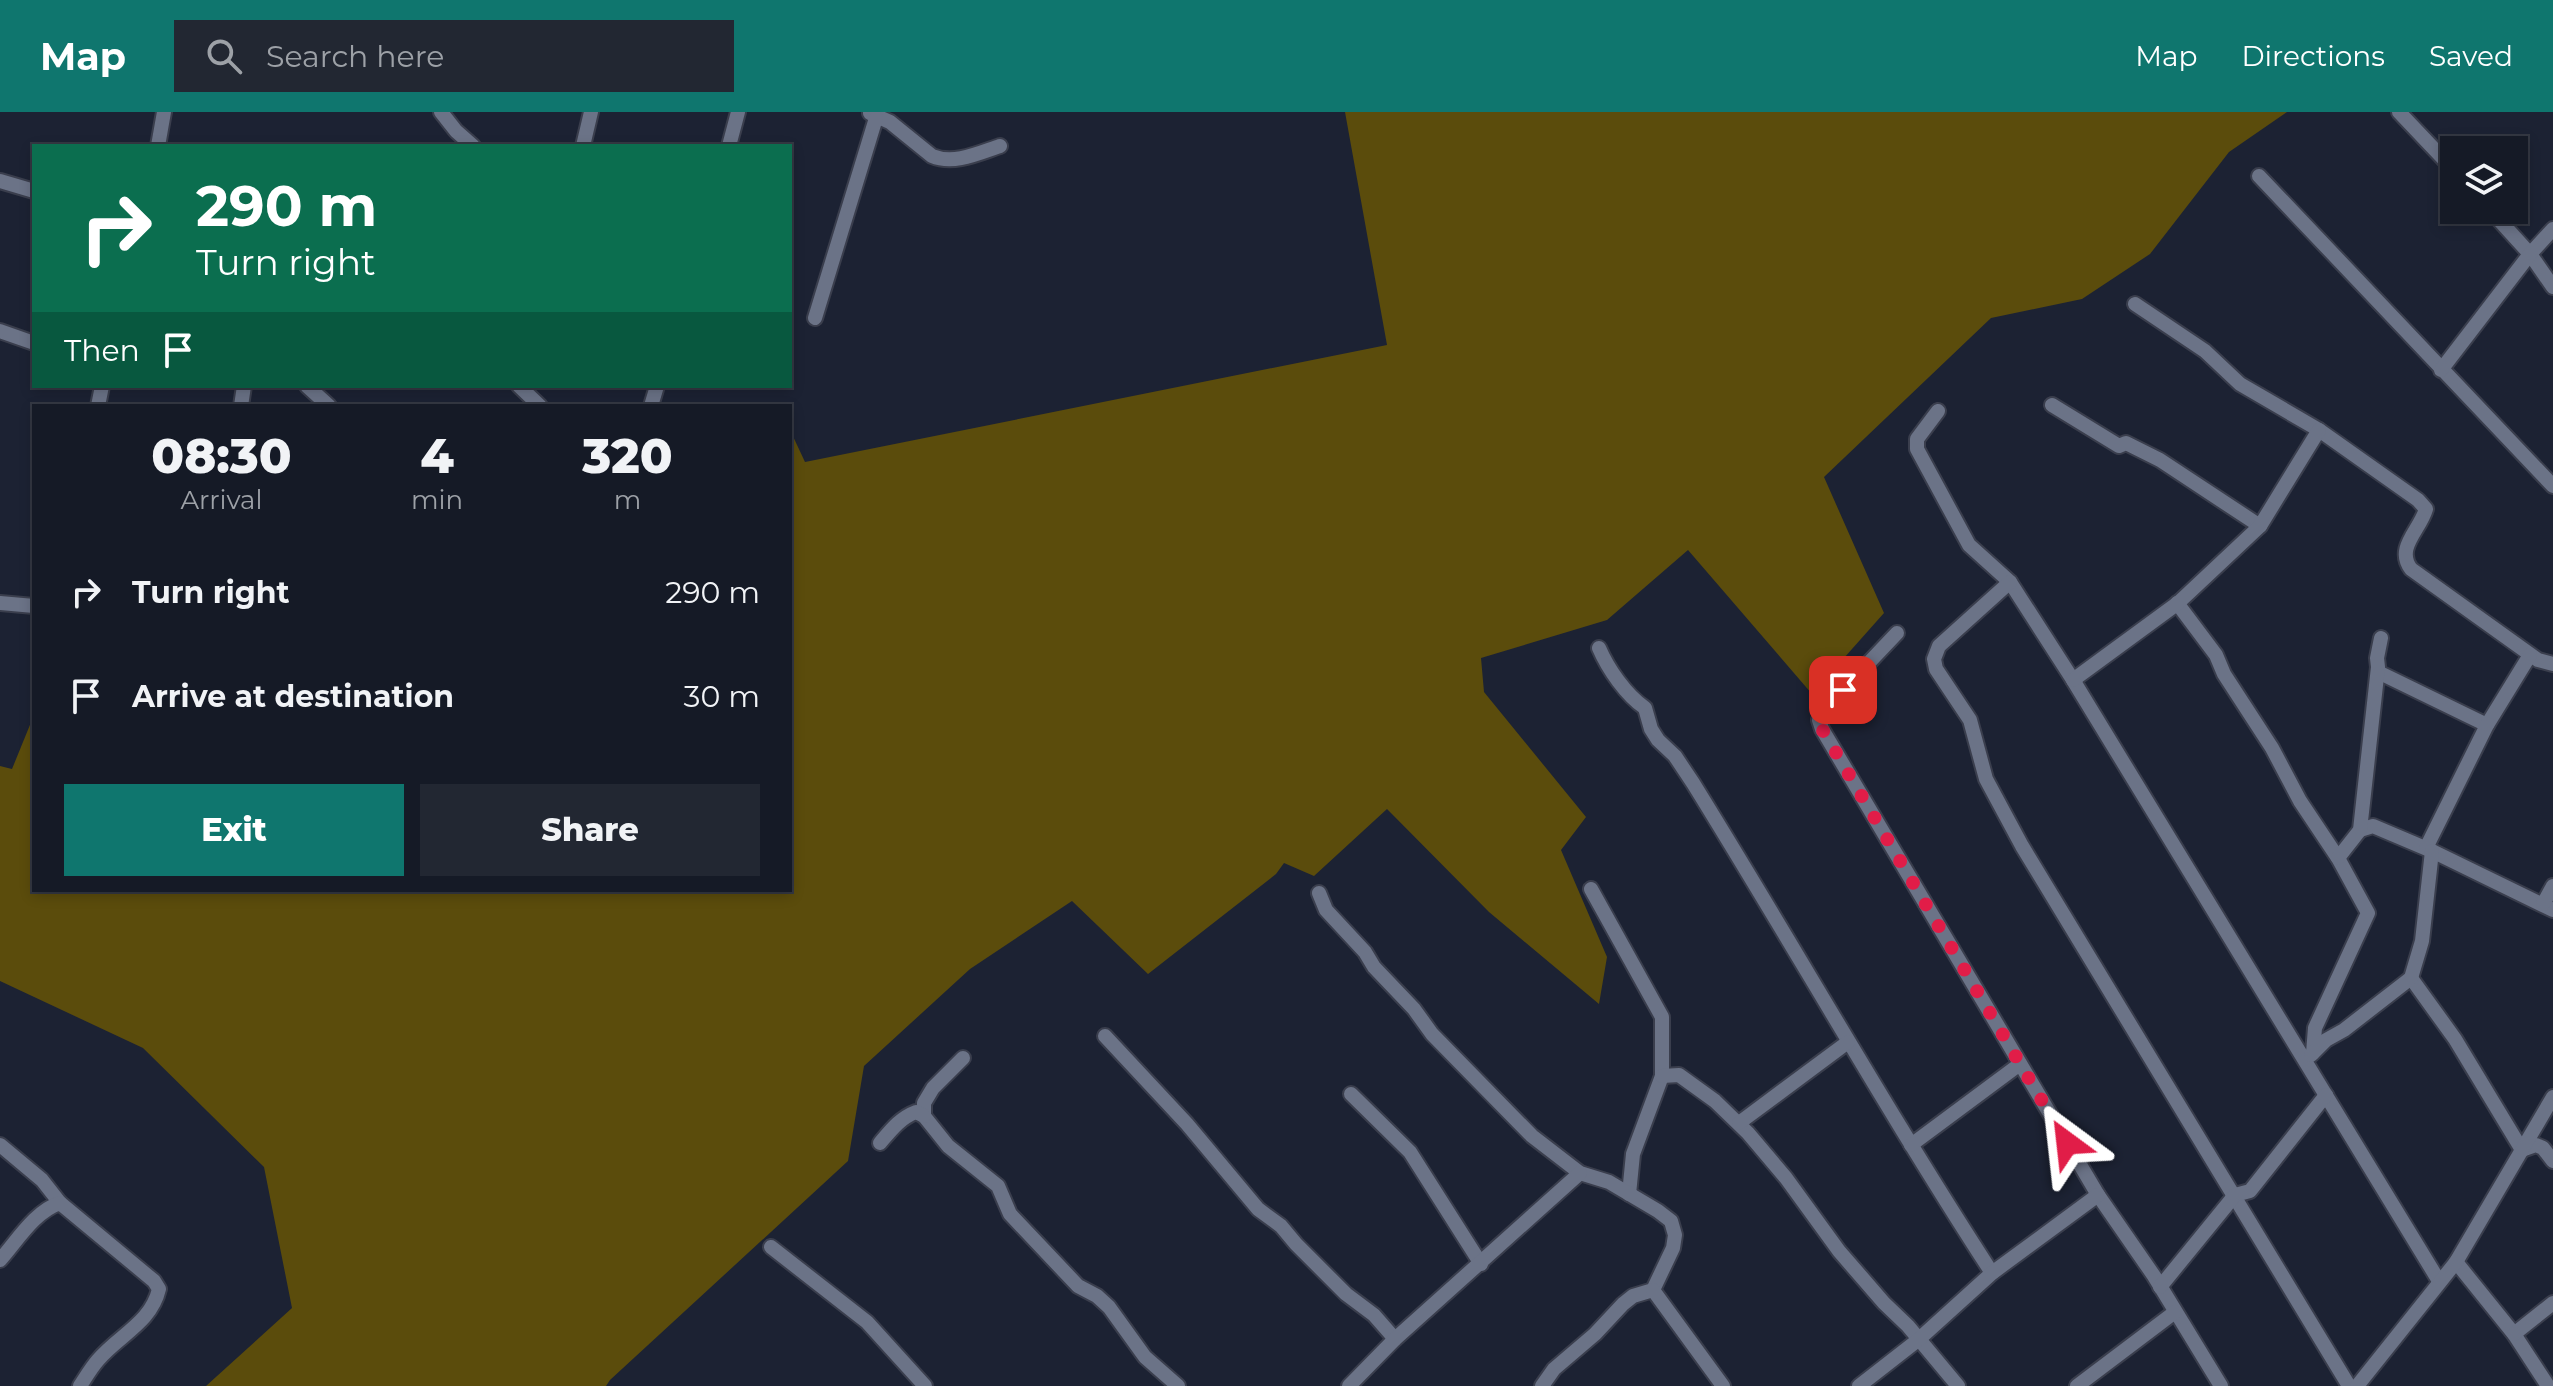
<!DOCTYPE html>
<style>
:root{--surface:#151a26;--page:#222732;--text:#f1f3f6;--muted:#9da1a7;--line:#343843;--accent:#0f766e}
body{margin:0;font-family:Montserrat,sans-serif;background:var(--page);color:var(--text);height:100vh;display:flex;flex-direction:column;font-size:30px;white-space:nowrap}
*{box-sizing:border-box;margin:0}
p{font-size:26px;color:var(--muted)}
.icon{flex:none;width:44px;height:44px;fill:none;stroke:currentColor;stroke-width:2;stroke-linecap:round;stroke-linejoin:round}
.map{position:relative;flex:1;overflow:hidden}
.panel{position:absolute;left:32px;top:292px;width:760px;height:488px;display:flex;flex-direction:column;background:var(--surface);border-radius:0px;box-shadow:0 4px 12px #0003,0 0 0 2px var(--line)}
.panel>*{flex:none}
.top-card{position:absolute;left:32px;top:32px;width:760px;height:244px;border-radius:0px;box-shadow:0 4px 12px #0003,0 0 0 2px var(--line);background:#0b6e4f;color:#fff;overflow:hidden}
.fabs{position:absolute;left:2440px;top:24px;display:grid;gap:16px}
.fabs a{display:grid;place-items:center;width:88px;height:88px;border-radius:0px;background:var(--surface);box-shadow:0 4px 12px #0003,0 0 0 2px var(--line);font-size:40px}
.pin{position:absolute;display:grid;place-items:center;width:68px;height:68px;color:#fff;margin:-34px;border-radius:16px;box-shadow:0 4px 12px #0006}
.me{position:absolute;width:88px;margin:-44px;rotate:330deg;stroke-linejoin:round;filter:drop-shadow(0 0 6px #0008)}
.turn{display:flex;align-items:center;gap:28px;height:168px;padding:0 32px;font-size:36px}
.turn .icon{width:104px;height:104px;stroke-width:2.5}
.turn b{display:block;font-size:56px;line-height:68px}
.then{display:flex;align-items:center;height:76px;padding:0 32px;background:#0003;gap:16px;font-size:30px}
.eta{display:flex;justify-content:space-evenly;align-items:center;height:136px;text-align:center}
.eta b{font-size:48px;font-weight:800;line-height:56px}
.primary-button{display:flex;gap:16px;margin-top:auto;padding:16px 32px}
.primary-button a{flex:1;height:92px;border-radius:0px;background:var(--accent);color:#fff;font-size:32px;font-weight:800;line-height:92px;text-align:center}
.primary-button a+a{background:var(--page);color:var(--text)}
ul{padding:0;list-style:none}
li{display:flex;align-items:center;gap:24px;height:104px;padding:0 32px}
li div{flex:1}
li b{display:block;font-size:30px}
li em{font-style:normal}
header{display:flex;align-items:center;gap:48px;box-sizing:border-box;height:112px;padding:0 40px;background:var(--accent);color:#fff}
header strong{font-size:38px}
nav{display:flex;gap:44px;margin-inline-start:auto;font-size:28px}
.search{width:560px;height:72px;background:var(--page);display:flex;align-items:center;gap:20px;box-sizing:border-box;padding:0 28px;border-radius:0px;color:var(--muted);font-size:30px}
.map>svg:first-child{display:block}
.forest{fill:#5b4c0c}
.lines{fill:none;stroke-linecap:round;stroke-linejoin:round}
.minor-casing{stroke:#3a3e4d;stroke-width:18}
.minor{stroke:#6b7387;stroke-width:14}
.route{stroke:#e11d48;stroke-width:14;stroke-dasharray:0 25.2}
</style>
<header>
<strong>Map</strong>
<div class="search"><svg class="icon" aria-label="search" viewBox="0 0 24 24"><circle cx="10" cy="10" r="6"/><path d="M15 15l6 6"/></svg>Search here</div>
<nav><a>Map</a><a>Directions</a><a>Saved</a></nav>
</header>
<div class="map">
<svg width="2553" height="1274" viewBox="0 0 2553 1274">
<rect width="100%" height="100%" fill="#1c2233"/>
<!-- forest -->
<polygon class="forest" points="1345,0 2287,0 2229,40 2150,142 2082,187 1991,206 1824,365 1884,501 1812,582 1688,438 1607,508 1481,546 1484,580 1586,705 1561,738 1607,845 1599,892 1489,800 1387,697 1314,764 1284,751 1276,762 1148,862 1072,789 970,857 864,954 848,1049 610,1268 606,1274 206,1274 292,1196 264,1055 143,936 0,869 0,654 12,657 34,603 34,778 790,778 790,318 805,350 1387,233"/>
<g class="lines">
<defs>
<g id="minor">
<polyline points="441,0 456,19 473,34"/>
<polyline points="2399,0 2454,58"/>
<path d="M870 1 890 10 932 44C954 53 979 41 1000 34"/>
<polyline points="158,34 164,0"/>
<polyline points="583,34 591,0"/>
<polyline points="729,34 738,0"/>
<polyline points="2259,64 2553,374"/>
<polyline points="0,69 34,79"/>
<polyline points="2490,98 2530,142 2553,175"/>
<path d="M2135 192 2205 239 2240 272 2319 318 2418 388 2426 397C2420 418 2395 436 2411 457L2538 548 2553 552"/>
<polyline points="815,206 876,6"/>
<polyline points="0,219 34,231"/>
<polyline points="2441,258 2530,142 2553,117"/>
<polyline points="307,274 329,294"/>
<polyline points="519,274 540,294"/>
<polyline points="2052,293 2119,334 2126,331 2160,348 2260,414"/>
<polyline points="98,294 102,274"/>
<polyline points="241,294 244,274"/>
<polyline points="651,294 657,274"/>
<polyline points="1938,299 1917,327 1917,337 1969,433 2010,470 2073,568 2439,1169"/>
<polyline points="2010,470 1939,534 1934,547 1936,557 1970,608 1986,667 2022,734 2349,1274"/>
<polyline points="0,491 34,494"/>
<polyline points="2177,491 2216,543 2224,562 2272,636 2300,689 2338,746 2368,801 2315,916 2313,941"/>
<polyline points="1897,521 1825,597 1819,608 1822,617 2098,1083 2154,1164 2221,1274"/>
<path d="M1599 536C1608 557 1626 583 1645 596L1651 617 1658 628 1675 644 1693 671C1794 834 1888 1001 1992 1161"/>
<polyline points="2378,560 2487,613"/>
<polyline points="2073,568 2178,491 2260,414 2319,318"/>
<polyline points="2360,718 2373,714 2432,739 2553,798"/>
<polyline points="2426,736 2487,613 2530,543"/>
<polyline points="2338,746 2360,718 2378,555 2377,546 2381,526"/>
<polyline points="1591,777 1662,905 1662,964 1633,1042 1629,1082"/>
<polyline points="1319,781 1326,798 1365,840 1374,855 1414,897 1432,922 1532,1024 1580,1061 1609,1070 1658,1099 1671,1109 1675,1123 1673,1136 1653,1178 1633,1184 1623,1192 1595,1222 1554,1257 1542,1274"/>
<polyline points="2543,792 2553,774"/>
<polyline points="2411,866 2455,927 2522,1038 2536,1033 2543,1036 2553,1049"/>
<polyline points="1105,924 1187,1012 1258,1097 1281,1114 1296,1132 1346,1182 1374,1203 1395,1227"/>
<polyline points="2311,943 2326,928 2344,918 2411,866 2422,829 2432,739"/>
<polyline points="963,946 933,976 924,991 924,1004 948,1034 998,1074 1010,1102 1078,1174 1097,1184 1109,1195 1145,1245 1178,1274"/>
<polyline points="1662,964 1679,963 1715,989 1748,1021 1786,1066 1839,1139 1884,1191 1908,1214 1958,1274"/>
<polyline points="1351,982 1410,1040 1481,1152"/>
<polyline points="1739,1011 1848,930"/>
<path d="M880 1031C891 1018 900 1006 916 1000L924 1004"/>
<polyline points="0,1033 42,1068 60,1091"/>
<polyline points="1911,1033 2020,952"/>
<polyline points="771,1135 867,1210 925,1274"/>
<path d="M0 1148C17 1129 35 1099 60 1091L154 1169 159 1177C151 1211 119 1223 98 1248 91 1256 86 1265 80 1274"/>
<polyline points="2456,1150 2514,1222 2548,1274"/>
<polyline points="2160,1175 2235,1083 2250,1079 2326,983"/>
<polyline points="1653,1178 1723,1274"/>
<polyline points="2514,1222 2553,1191"/>
<polyline points="1349,1274 1395,1227 1580,1061"/>
<polyline points="1859,1274 1918,1228 1992,1161 2098,1083"/>
<polyline points="2077,1274 2175,1200"/>
<polyline points="2357,1274 2456,1150 2553,985"/>
</g>
</defs>
<!-- minor casing -->
<use href="#minor" class="minor-casing"/>
<!-- minor -->
<use href="#minor" class="minor"/>
</g>
<g class="lines">
<!-- route -->
<polyline class="route" points="1843,578 1825,597 1819,608 1822,617 2067,1031"/>
</g>
</svg>
<div class="fabs">
<a><svg class="icon" aria-label="layers" viewBox="0 0 24 24"><path d="M12 4l9 5-9 5-9-5zM3 14l9 5 9-5"/></svg></a>
</div>
<div class="pin" style="left:1843px;top:578px;background:#d93025"><svg class="icon" aria-label="arrive" viewBox="0 0 24 24"><path d="M6 21V4h12l-3 4 3 4H6"/></svg></div>
<svg class="me" style="left:2067px;top:1031px" viewBox="-20 -20 40 40"><path d="M0-17L14 15 0 8-14 15z" fill="#e11d48" stroke="#fff" stroke-width="4"/></svg>
<div class="top-card">
<div class="turn"><svg class="icon" aria-label="right" viewBox="0 0 24 24"><path d="M7 20v-9h11M14 6l5 5-5 5"/></svg><div><b>290 m</b>Turn right</div></div>
<div class="then">Then<svg class="icon" aria-label="arrive" viewBox="0 0 24 24"><path d="M6 21V4h12l-3 4 3 4H6"/></svg></div>
</div>
<section class="panel">
<div class="eta">
<div><b>08:30</b><p>Arrival</p></div>
<div><b>4</b><p>min</p></div>
<div><b>320</b><p>m</p></div>
</div>
<ul>
<li><svg class="icon" aria-label="right" viewBox="0 0 24 24"><path d="M7 20v-9h11M14 6l5 5-5 5"/></svg><div><b>Turn right</b></div><em>290 m</em></li>
<li><svg class="icon" aria-label="arrive" viewBox="0 0 24 24"><path d="M6 21V4h12l-3 4 3 4H6"/></svg><div><b>Arrive at destination</b></div><em>30 m</em></li>
</ul>
<div class="primary-button"><a>Exit</a><a>Share</a></div>
</section>
</div>
